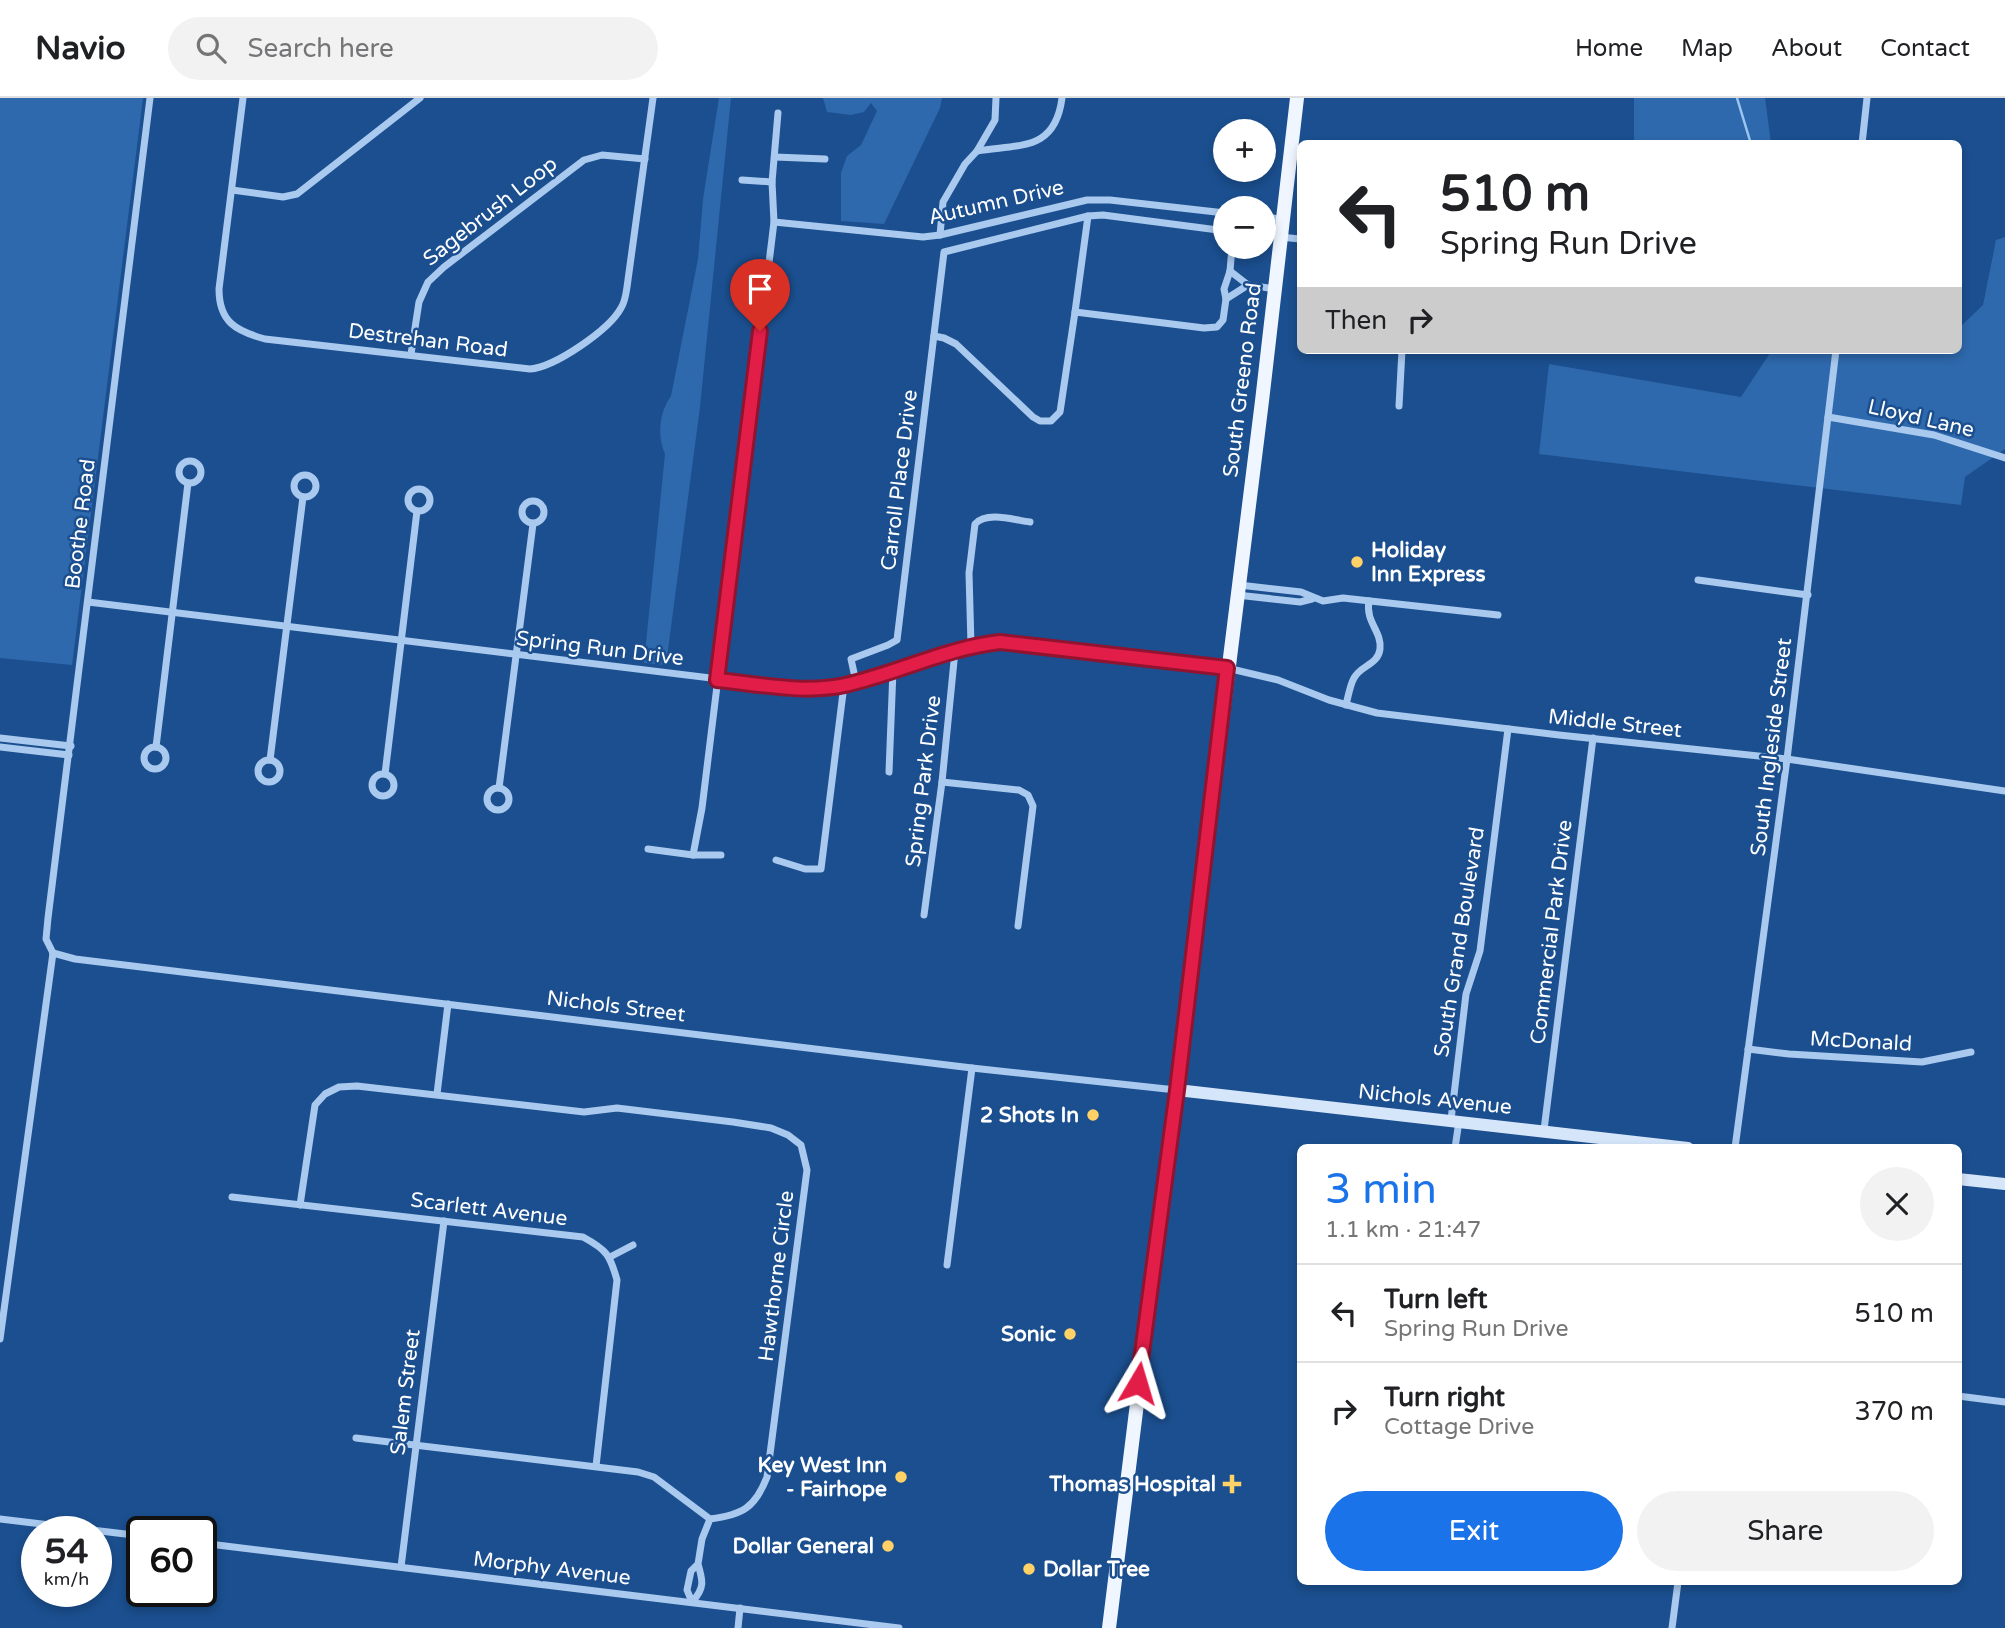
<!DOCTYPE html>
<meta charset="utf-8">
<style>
:root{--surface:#fff;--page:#f2f2f2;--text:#202124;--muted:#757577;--line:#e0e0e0;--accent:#1a73e8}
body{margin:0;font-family:"Varela Round",sans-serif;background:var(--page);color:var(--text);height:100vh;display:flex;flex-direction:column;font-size:26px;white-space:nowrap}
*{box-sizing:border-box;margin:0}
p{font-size:23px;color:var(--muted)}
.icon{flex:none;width:38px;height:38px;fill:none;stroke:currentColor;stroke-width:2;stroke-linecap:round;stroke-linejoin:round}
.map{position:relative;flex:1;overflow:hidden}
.details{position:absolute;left:1297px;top:1046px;width:665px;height:441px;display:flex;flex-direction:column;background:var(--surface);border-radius:10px;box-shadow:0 4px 10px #0003}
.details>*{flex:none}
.hud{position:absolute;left:1297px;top:42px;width:665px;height:214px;border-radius:10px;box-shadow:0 4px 10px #0003;background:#fff;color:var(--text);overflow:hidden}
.fabs{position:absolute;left:1213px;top:21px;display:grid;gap:14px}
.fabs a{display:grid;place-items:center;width:63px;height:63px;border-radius:50%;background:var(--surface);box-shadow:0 4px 10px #0003;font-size:35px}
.speed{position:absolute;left:21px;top:1418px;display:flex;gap:14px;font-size:35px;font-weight:700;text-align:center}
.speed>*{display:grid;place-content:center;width:91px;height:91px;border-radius:50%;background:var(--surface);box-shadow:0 4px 10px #0003;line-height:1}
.speed small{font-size:18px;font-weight:400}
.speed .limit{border:4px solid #111;border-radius:10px;background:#fff;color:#111}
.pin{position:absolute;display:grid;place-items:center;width:60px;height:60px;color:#fff;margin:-72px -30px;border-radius:50% 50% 50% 0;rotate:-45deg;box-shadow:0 0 7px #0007}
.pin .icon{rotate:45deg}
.me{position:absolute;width:77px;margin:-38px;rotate:7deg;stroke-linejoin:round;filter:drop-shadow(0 0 5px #0008)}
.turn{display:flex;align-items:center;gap:24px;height:147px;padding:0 28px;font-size:32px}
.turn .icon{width:91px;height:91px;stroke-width:2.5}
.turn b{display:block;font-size:49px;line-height:60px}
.then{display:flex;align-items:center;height:66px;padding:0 28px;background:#0003;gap:14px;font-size:26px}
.round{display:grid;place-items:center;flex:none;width:74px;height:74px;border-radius:37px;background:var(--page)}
.head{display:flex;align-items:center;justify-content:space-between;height:119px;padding:0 28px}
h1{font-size:42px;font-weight:600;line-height:52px;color:var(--accent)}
.action{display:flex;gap:14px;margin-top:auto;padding:14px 28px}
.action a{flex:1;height:80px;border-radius:42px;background:var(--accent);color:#fff;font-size:28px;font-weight:600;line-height:80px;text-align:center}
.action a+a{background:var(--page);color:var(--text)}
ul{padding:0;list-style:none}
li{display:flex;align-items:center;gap:21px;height:98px;padding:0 28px;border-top:2px solid var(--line)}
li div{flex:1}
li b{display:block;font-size:26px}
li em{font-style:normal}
header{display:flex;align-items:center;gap:42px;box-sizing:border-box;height:98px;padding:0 35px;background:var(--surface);border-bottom:2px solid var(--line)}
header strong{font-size:33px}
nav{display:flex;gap:38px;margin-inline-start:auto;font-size:24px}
.search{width:490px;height:63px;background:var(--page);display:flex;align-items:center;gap:18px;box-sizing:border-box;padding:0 24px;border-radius:38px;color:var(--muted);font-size:26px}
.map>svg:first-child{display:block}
.green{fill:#2e69ad}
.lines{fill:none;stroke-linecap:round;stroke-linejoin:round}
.stream{stroke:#9cc4f0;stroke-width:2.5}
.street{stroke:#a9c9ee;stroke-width:7}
.secondary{stroke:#d6e6fa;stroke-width:12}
.primary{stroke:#f0f6ff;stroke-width:14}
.route-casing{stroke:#92132f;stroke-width:18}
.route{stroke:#e11d48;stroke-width:12}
.poi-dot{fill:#ffd166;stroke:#1b4f8f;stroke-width:2.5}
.labels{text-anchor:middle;stroke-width:5;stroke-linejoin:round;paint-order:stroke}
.street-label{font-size:21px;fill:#fff;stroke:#1b4f8f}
.poi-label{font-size:21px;font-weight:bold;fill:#fff;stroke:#1b4f8f;text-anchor:end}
</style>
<header>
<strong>Navio</strong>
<div class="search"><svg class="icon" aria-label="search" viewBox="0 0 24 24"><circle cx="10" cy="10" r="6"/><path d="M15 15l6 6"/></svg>Search here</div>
<nav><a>Home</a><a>Map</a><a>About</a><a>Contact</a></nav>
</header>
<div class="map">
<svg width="2005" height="1530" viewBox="0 0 2005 1530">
<rect width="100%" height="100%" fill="#1b4f8f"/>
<!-- green -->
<g class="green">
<polygon points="0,0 143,0 72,567 0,560"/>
<path d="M719 0H731L700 309 666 567 644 565 665 356C657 338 659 315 671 298L698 161 703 101Z"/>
<polygon points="823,0 942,0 940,10 884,126 841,123 841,75 847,58 861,47 877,13 871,5 864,14 851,17 827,14"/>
<polygon points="1634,0 1765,0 1771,45 1634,45"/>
<polygon points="2005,139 2005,351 1965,379 1961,407 1539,356 1549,266 1741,299 1772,252 1958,252 1958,231 1983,207 1996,142"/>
</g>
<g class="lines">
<!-- stream -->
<polyline class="stream" points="1737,0 1751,46"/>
<!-- street -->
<g class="street">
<path d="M243 0 219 191C219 224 236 233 265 241L530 271C555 269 609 232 621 210 625 204 626 196 627 189L653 0"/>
<polyline points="1862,46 1867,0"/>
<polyline points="977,53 995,22 996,0"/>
<polyline points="775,59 825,61"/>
<polyline points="742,82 772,84"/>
<polyline points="232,92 283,99 297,96 420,0"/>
<polyline points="1264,119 1282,121"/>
<polyline points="774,124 923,139 940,137 1087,102 1110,102 1225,115"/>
<path d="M940 137 943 104 965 66 977 53C1019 46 1055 54 1062 0"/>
<polyline points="1280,139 1300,141"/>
<polyline points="1230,173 1248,187"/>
<polyline points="1226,201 1248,187 1275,191"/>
<polyline points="1075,214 1088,118"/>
<polyline points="934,238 944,240 956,246 1033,319 1040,323 1051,323 1060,314 1075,214 1204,230 1217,229 1223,222 1226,201 1224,191 1230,173 1232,149"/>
<polyline points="411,256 419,204 428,184 444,169 584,62 602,57 645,61"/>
<polyline points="1399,308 1402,252"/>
<polyline points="1828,319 1934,337 2005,360"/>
<circle cx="190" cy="374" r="11"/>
<circle cx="305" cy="388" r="11"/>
<circle cx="419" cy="402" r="11"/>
<circle cx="533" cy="414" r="11"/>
<polyline points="1698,482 1808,497"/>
<polyline points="1239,487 1301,494 1323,503 1343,500 1498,517"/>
<polyline points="1237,497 1300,504 1312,501"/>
<path d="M88 504 801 591C870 589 932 552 1000 544L1227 570 1278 582 1329 602 1377 615 1559 637 1787 661 2005 693"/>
<path d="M971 547 969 475 975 426C987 413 1014 422 1030 424"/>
<polyline points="856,584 851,561 888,547 897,542 944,154 1088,118 1103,117 1218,132 1225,135"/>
<path d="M1346 607C1348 599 1350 587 1354 580 1361 567 1378 567 1380 551 1382 533 1365 524 1369 503"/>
<polyline points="0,640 71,648"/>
<circle cx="155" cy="660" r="11"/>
<polyline points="0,649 69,657"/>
<polyline points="156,649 188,385"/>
<circle cx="269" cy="673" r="11"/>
<polyline points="270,662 303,399"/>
<polyline points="889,674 893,572"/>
<circle cx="383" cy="687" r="11"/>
<polyline points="385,676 417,413"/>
<polyline points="942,684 1019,692 1028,697 1033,708 1018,828"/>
<circle cx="498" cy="701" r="11"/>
<polyline points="499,690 533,426"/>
<polyline points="648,751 693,757 721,757"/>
<polyline points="693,757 702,710 774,124 772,84 778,15"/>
<polyline points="776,762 805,771 821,771 844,587"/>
<polyline points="924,817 942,684 955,553"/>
<polyline points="53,855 75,861 972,970 1176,992"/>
<polyline points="53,855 46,841 48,820 150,0"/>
<polyline points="1748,951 1789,956 1922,964 1971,954"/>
<polyline points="437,996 448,906"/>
<polyline points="1451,1022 1466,896 1480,853 1508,631"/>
<polyline points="1544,1032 1593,640"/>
<polyline points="1455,1050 1459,1023"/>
<polyline points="1735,1050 1787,661 1836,252"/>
<path d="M232 1099 583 1139C607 1152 610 1157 617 1182L596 1368"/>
<path d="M300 1107 315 1007 325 996 339 989 357 988 584 1014 617 1010 733 1024 771 1030 788 1037 801 1047 807 1072 767 1379C755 1410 742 1417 710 1421L702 1441 698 1466 691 1473 687 1492 692 1504C705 1490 703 1483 698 1466"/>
<polyline points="610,1159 633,1147"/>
<polyline points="947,1167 972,970"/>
<polyline points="0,1241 53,855"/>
<polyline points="1958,1298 2005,1304"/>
<polyline points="356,1340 638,1374 654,1379 710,1421"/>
<polyline points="0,1421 142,1438"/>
<polyline points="201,1445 899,1530"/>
<polyline points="401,1469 444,1123"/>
<polyline points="738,1530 740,1510"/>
<polyline points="1672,1530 1678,1484"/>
</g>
<!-- secondary -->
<g class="secondary">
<polyline points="1177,992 1688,1050"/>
<polyline points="1958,1081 2005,1086"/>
</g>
<!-- primary -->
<polyline class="primary" points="1109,1530 1262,303 1297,0"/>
</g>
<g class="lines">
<defs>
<path id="route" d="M760 233 717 582C759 586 804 596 845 587 898 575 946 550 1000 544L1227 570 1177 992 1138 1285"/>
</defs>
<!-- route casing -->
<use href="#route" class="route-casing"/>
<!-- route -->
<use href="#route" class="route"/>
</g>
<!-- markers -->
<g class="poi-dot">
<circle cx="1357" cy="464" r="7"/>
<circle cx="1093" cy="1017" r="7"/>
<circle cx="1070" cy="1236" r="7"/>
<circle cx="901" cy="1379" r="7"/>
<path d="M1228.5 1375.5h7v7h7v7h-7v7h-7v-7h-7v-7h7z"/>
<circle cx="888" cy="1448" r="7"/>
<circle cx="1029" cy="1471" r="7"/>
</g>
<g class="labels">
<!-- street labels -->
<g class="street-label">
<text transform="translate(996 104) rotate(-13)" y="7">Autumn Drive</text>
<text transform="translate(490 113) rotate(-38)" y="7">Sagebrush Loop</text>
<text transform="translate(428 242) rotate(7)" y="7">Destrehan Road</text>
<text transform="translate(1242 282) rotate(-83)" y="7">South Greeno Road</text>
<text transform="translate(1921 320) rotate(13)" y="7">Lloyd Lane</text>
<text transform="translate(899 382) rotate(-83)" y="7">Carroll Place Drive</text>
<text transform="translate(80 426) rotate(-83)" y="7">Boothe Road</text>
<text transform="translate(600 550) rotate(7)" y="7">Spring Run Drive</text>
<text transform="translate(1615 625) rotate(6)" y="7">Middle Street</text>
<text transform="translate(1771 649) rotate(-83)" y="7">South Ingleside Street</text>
<text transform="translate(923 683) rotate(-83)" y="7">Spring Park Drive</text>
<text transform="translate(1551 834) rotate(-83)" y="7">Commercial Park Drive</text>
<text transform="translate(1459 844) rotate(-81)" y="7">South Grand Boulevard</text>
<text transform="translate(616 908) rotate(7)" y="7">Nichols Street</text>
<text transform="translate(1861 943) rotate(3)" y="7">McDonald</text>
<text transform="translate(1435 1001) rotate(6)" y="7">Nichols Avenue</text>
<text transform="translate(489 1111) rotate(7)" y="7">Scarlett Avenue</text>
<text transform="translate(776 1178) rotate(-83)" y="7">Hawthorne Circle</text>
<text transform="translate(405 1294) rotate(-83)" y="7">Salem Street</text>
<text transform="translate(552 1470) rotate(7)" y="7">Morphy Avenue</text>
</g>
<!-- poi labels -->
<g class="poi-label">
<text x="1371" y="459" text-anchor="start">Holiday<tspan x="1371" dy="24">Inn Express</tspan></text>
<text x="1079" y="1024">2 Shots In</text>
<text x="1056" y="1243">Sonic</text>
<text x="887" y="1374">Key West Inn<tspan x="887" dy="24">- Fairhope</tspan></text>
<text x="1216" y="1393">Thomas Hospital</text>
<text x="874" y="1455">Dollar General</text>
<text x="1043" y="1478" text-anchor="start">Dollar Tree</text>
</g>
</g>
</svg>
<div class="fabs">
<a>+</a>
<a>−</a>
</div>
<div class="speed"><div>54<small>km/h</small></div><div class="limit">60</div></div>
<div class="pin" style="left:760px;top:233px;background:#d93025"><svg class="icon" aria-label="arrive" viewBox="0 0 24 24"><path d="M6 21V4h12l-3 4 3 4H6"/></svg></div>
<svg class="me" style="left:1138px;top:1285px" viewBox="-20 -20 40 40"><path d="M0-17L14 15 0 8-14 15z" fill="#e11d48" stroke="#fff" stroke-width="4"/></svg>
<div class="hud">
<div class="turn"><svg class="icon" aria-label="left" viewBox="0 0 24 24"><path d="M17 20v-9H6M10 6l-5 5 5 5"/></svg><div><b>510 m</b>Spring Run Drive</div></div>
<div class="then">Then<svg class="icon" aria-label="right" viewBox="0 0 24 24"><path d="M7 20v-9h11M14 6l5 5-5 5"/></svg></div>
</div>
<section class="details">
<div class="head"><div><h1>3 min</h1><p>1.1 km · 21:47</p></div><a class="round"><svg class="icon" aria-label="close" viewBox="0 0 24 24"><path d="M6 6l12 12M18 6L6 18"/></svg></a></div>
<ul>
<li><svg class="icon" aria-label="left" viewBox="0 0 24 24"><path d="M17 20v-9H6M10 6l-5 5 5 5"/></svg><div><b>Turn left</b><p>Spring Run Drive</p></div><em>510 m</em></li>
<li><svg class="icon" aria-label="right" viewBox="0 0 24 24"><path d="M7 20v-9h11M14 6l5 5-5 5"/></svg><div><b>Turn right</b><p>Cottage Drive</p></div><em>370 m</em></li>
</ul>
<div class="action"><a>Exit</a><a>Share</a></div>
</section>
</div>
